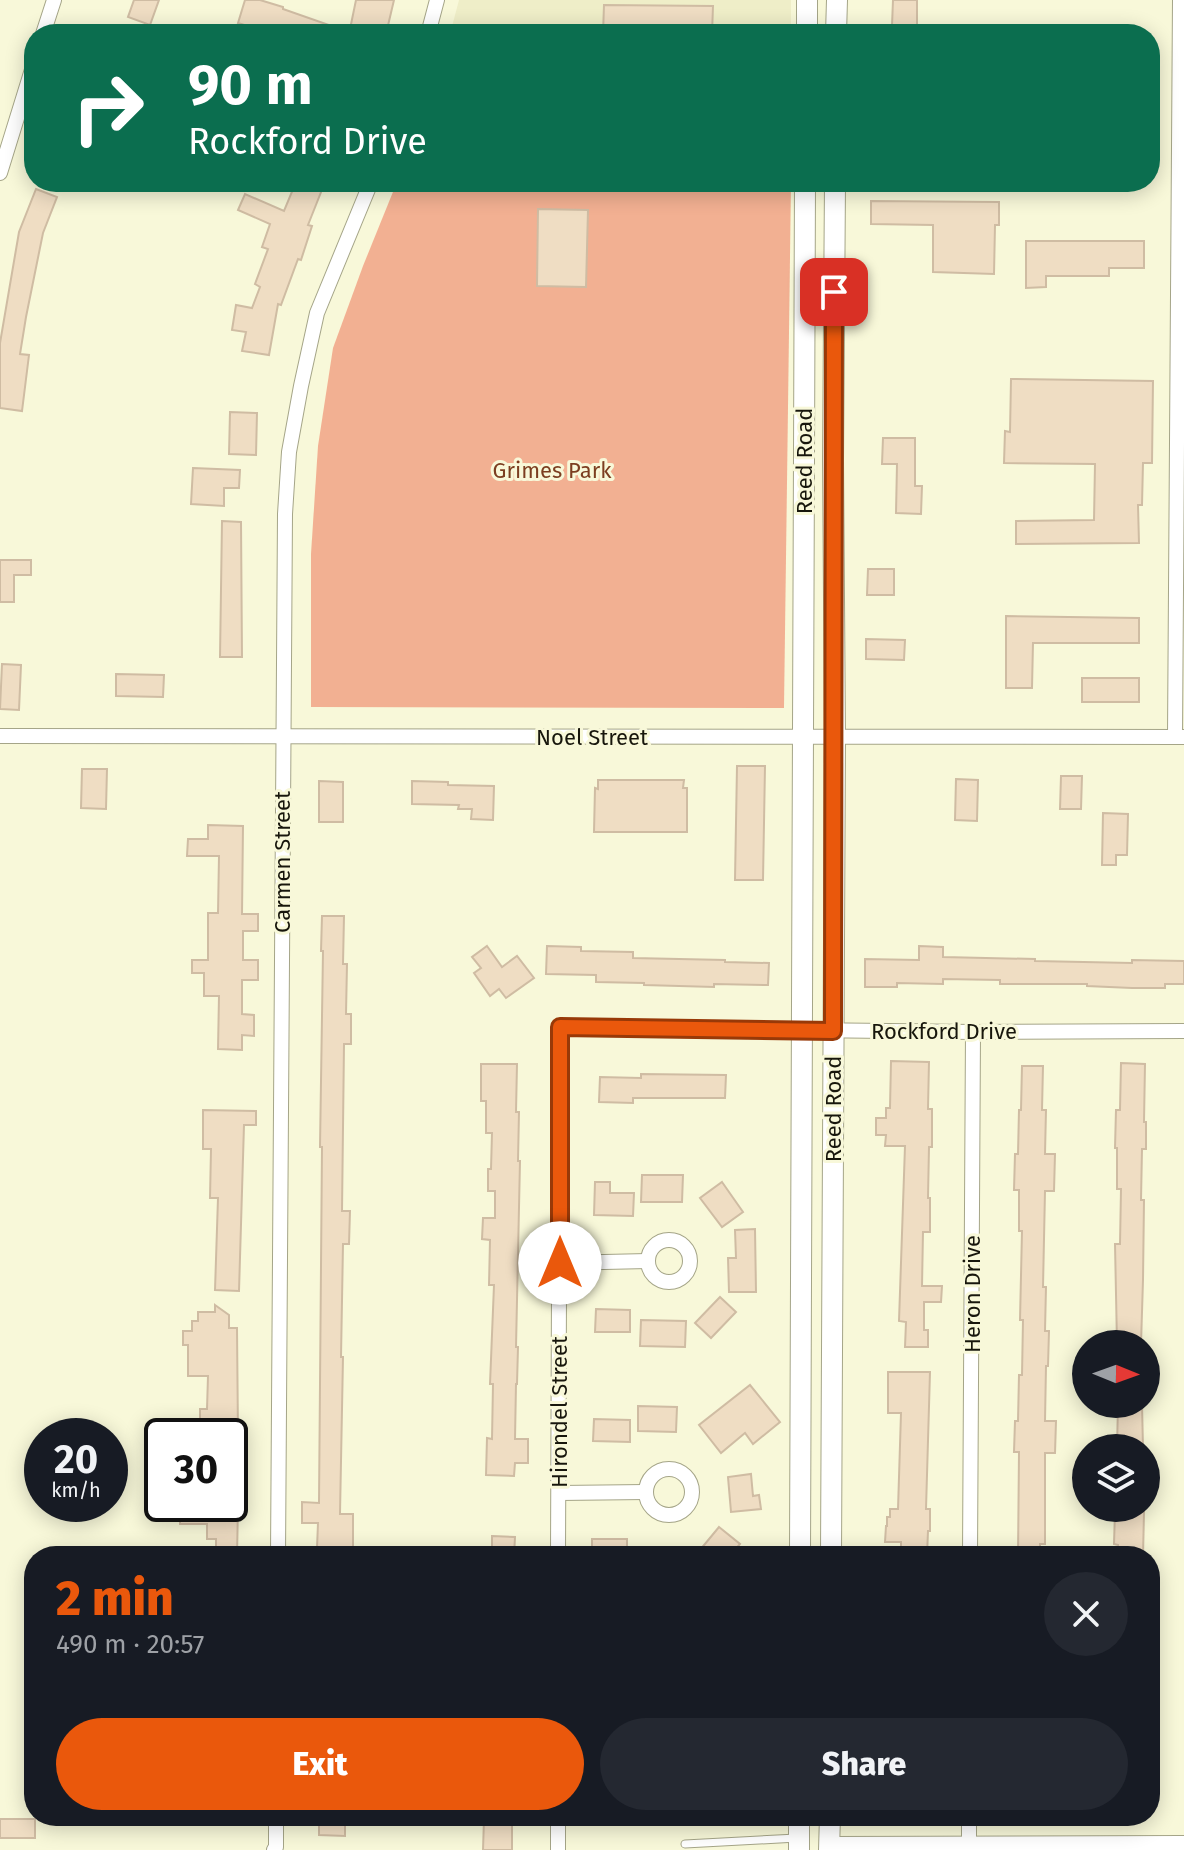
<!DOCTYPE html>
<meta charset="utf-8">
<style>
:root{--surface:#171b24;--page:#242831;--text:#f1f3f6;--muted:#9ea1a6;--accent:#ea580c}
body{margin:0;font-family:"Fira Sans",sans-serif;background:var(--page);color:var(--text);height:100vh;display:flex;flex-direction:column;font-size:30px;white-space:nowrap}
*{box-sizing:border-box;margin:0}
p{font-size:26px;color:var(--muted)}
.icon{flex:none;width:44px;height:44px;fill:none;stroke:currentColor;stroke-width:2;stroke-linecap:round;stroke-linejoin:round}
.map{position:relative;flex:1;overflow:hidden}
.details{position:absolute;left:24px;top:1546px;width:1136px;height:280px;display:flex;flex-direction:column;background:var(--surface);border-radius:32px;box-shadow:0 4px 20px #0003}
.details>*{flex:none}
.hud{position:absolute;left:24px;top:24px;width:1136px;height:168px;border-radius:32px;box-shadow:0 4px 20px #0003;background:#0b6e4f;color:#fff;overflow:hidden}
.needle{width:52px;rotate:91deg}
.tools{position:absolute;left:1072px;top:1330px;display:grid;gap:16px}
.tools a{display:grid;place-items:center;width:88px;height:88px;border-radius:50%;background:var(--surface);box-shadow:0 4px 20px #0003;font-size:40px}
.speed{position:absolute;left:24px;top:1418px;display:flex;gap:16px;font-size:40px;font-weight:700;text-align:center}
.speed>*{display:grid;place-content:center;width:104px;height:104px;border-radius:50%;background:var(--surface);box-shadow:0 4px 20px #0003;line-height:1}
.speed small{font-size:20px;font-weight:400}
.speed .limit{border:4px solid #111;border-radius:12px;background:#fff;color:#111}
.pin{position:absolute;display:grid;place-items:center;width:68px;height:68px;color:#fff;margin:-34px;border-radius:16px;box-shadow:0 4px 12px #0006}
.me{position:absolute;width:88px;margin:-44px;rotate:0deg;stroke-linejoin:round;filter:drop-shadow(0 0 6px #0008)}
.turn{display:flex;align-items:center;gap:28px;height:168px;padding:0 32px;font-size:36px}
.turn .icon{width:104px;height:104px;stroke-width:2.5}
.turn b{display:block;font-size:56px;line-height:68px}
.round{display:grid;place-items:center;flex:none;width:84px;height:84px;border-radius:42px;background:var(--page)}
.overview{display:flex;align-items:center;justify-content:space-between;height:136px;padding:0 32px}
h1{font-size:48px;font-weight:800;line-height:60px;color:var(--accent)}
.cta{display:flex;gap:16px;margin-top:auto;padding:16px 32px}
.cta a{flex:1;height:92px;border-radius:48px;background:var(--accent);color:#fff;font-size:32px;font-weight:800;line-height:92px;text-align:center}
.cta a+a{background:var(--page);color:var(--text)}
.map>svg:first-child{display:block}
.built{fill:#efeec8}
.green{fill:#f2b092}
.building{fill:#efddc3;stroke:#cfbca3;stroke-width:2}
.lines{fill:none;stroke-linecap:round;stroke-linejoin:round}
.lane-casing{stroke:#a5a588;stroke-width:9}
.street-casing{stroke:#a5a588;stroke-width:16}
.secondary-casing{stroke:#a5a588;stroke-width:22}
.lane{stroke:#fff;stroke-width:7}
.street{stroke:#fff;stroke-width:14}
.secondary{stroke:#fff;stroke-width:20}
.route-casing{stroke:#983908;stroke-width:20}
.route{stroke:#ea580c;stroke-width:14}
.labels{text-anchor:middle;stroke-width:6;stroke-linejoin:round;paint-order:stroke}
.street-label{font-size:22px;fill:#17160c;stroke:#f8f8d9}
.park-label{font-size:22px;fill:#7c3e20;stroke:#f8f8d9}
</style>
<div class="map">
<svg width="1184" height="1850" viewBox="0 0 1184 1850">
<rect width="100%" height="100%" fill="#f8f8d9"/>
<!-- built -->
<polygon class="built" points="459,0 791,0 791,34 450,34"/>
<!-- green -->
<polygon class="green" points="397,182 791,182 784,708 311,707 311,554 318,446 333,348 363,266"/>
<!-- building -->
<g class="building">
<polygon points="134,0 159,0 150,25 128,17"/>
<polygon points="245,0 260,0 283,7 283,9 349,32 348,34 273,34 238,23"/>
<polygon points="356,0 394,0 386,34 349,34"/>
<polygon points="893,0 917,0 917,26 892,26"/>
<polygon points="604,5 713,6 712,34 603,34"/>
<polygon points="296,182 325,182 308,225 312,226 301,260 298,259 281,305 278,304 269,355 242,351 246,332 232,330 236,305 252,308 260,287 255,284 268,249 262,247 270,224 238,210 245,194 284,211"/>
<polygon points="36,189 57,197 43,233 26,317 20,354 29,355 22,411 0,408 0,343 19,232"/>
<polygon points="871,201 999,202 999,225 995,225 994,274 933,272 933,225 871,224"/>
<polygon points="538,209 588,210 586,287 537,286"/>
<polygon points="1026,241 1144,241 1144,268 1109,268 1109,276 1046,276 1046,287 1026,288"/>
<polygon points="1011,379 1153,381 1152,463 1143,463 1142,505 1138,505 1139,543 1016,544 1016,521 1094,520 1095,464 1004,463 1005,431 1010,432"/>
<polygon points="230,412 257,413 256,455 229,454"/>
<polygon points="883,438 915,438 915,486 922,486 921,514 896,513 897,464 882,464"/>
<polygon points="193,468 240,470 239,488 224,488 224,506 191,504"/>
<polygon points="222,521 241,522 242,657 220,657"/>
<polygon points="0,560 31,560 31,575 14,575 14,602 0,602"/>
<polygon points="868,569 894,569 894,595 867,595"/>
<polygon points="1006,616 1139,618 1139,643 1033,643 1032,688 1006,688"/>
<polygon points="866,639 905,640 904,660 866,659"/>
<polygon points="2,664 21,665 19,710 0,709"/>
<polygon points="116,674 164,675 163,697 116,696"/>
<rect x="1082" y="678" width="57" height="24"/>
<polygon points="737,766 765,766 763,880 735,880"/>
<polygon points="82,769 107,769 106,809 81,808"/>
<polygon points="1061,776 1082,776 1081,809 1060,809"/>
<polygon points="956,779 978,780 977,821 955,820"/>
<polygon points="598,780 684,780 683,788 687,788 687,832 594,832 595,788 598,789"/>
<polygon points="319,781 343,782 343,822 319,822"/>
<polygon points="412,781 448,782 448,785 494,786 493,820 471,819 472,809 458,809 459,805 412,804"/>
<polygon points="1103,813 1128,814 1127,855 1116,855 1116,865 1102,865"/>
<polygon points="208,825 243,826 242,914 258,914 258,931 243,931 243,960 258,960 258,980 242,980 242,1014 254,1015 254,1036 242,1035 242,1050 218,1049 219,996 204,996 204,973 192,973 192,960 208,960 208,913 218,913 219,856 187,856 188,839 208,839"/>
<polygon points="322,916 344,916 343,964 347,964 346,1014 351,1014 351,1044 344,1044 342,1211 350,1211 349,1244 343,1244 341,1357 343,1357 340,1514 353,1514 353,1549 317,1548 318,1523 302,1523 302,1502 319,1503 322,1147 320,1147 323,951 321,951"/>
<polygon points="487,946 502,967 517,956 534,978 506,998 499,989 490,996 474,973 481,968 472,957"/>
<polygon points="547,946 581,947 581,951 633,952 633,958 725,960 725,962 769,963 768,985 714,984 714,987 644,985 644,983 596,982 596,975 546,974"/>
<polygon points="919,946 943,947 943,957 1035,959 1035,961 1132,963 1132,960 1184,961 1184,984 1165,984 1165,988 1132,988 1087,986 1087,984 1000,984 1000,980 943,979 943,984 897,983 897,987 865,987 865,959 919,960"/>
<polygon points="891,1061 929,1062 928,1109 932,1109 932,1147 929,1147 928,1198 930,1198 930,1232 923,1232 922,1286 942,1286 941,1302 924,1302 924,1330 928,1330 928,1347 905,1347 906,1322 899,1321 905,1146 885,1146 886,1135 876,1135 876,1118 886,1118 886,1108 890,1108"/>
<polygon points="1121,1063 1145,1064 1144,1122 1146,1122 1146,1149 1142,1149 1141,1200 1144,1200 1143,1280 1141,1344 1117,1344 1115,1244 1120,1244 1121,1189 1117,1189 1117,1148 1115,1148 1116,1110 1120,1110"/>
<polygon points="481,1064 517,1064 516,1112 519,1112 518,1161 520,1161 516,1347 518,1347 517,1384 516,1384 515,1439 528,1439 528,1463 515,1463 514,1476 486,1475 487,1438 492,1439 493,1384 490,1384 494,1285 489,1285 490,1240 482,1239 483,1218 495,1218 495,1191 488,1191 488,1169 491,1169 492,1133 486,1133 486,1101 481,1101"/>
<polygon points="1022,1066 1043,1066 1042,1110 1046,1110 1045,1154 1055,1154 1054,1191 1045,1191 1043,1287 1046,1287 1045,1331 1049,1331 1048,1366 1046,1366 1045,1421 1056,1421 1055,1453 1045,1453 1045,1544 1040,1544 1040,1556 1018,1556 1019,1452 1014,1452 1015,1421 1018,1421 1019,1375 1022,1375 1023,1320 1020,1320 1022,1231 1019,1231 1019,1190 1014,1190 1015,1154 1018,1154 1019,1110 1021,1110"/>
<polygon points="641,1074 726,1075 725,1098 633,1098 633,1103 599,1102 600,1077 641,1078"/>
<polygon points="203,1110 256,1111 256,1125 244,1125 239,1291 215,1290 218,1198 210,1198 211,1149 203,1149"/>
<polygon points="642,1175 683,1175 682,1202 641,1202"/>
<polygon points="595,1182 610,1182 610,1193 634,1193 633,1216 594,1215"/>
<polygon points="722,1182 743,1212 722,1227 700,1198"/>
<polygon points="755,1229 756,1292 729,1292 728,1258 736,1258 735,1230"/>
<polygon points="720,1297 736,1312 711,1338 695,1323"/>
<polygon points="215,1305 229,1315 229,1328 237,1328 238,1436 200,1436 200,1409 207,1409 208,1376 188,1376 188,1345 183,1345 183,1331 192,1331 192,1321 198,1321 198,1312 215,1312"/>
<polygon points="596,1309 630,1310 630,1332 595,1332"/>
<polygon points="641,1320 686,1321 685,1347 640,1346"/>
<polygon points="888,1372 930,1372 926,1509 930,1509 930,1531 928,1531 927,1556 901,1556 901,1542 885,1542 886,1526 887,1526 887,1517 890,1517 890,1509 898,1509 901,1413 888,1413"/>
<polygon points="750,1385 780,1422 753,1444 745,1433 721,1453 699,1425"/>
<polygon points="1118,1404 1142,1404 1143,1448 1117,1448"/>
<polygon points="638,1406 677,1407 676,1432 638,1431"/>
<polygon points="594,1419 630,1420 630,1442 593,1441"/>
<polygon points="751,1474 753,1496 759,1495 761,1509 731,1512 728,1477"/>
<polygon points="180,1504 238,1505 237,1556 216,1556 216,1539 207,1539 207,1524 180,1524"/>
<polygon points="1115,1511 1144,1512 1143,1556 1117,1556 1118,1545 1114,1544"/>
<polygon points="719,1527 740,1544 730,1556 695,1556"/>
<polygon points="492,1536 515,1537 514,1556 492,1556"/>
<rect x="592" y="1539" width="35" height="17"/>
<polygon points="319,1816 345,1816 345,1836 319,1835"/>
<rect x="0" y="1819" width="35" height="19"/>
<polygon points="484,1819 512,1820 512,1850 483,1850"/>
</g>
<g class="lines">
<defs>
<polyline id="lane" points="685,1844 797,1838"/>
<g id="street">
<polyline points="43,34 54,0"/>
<polyline points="428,34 437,0"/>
<polyline points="0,173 34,63"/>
<polyline points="0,736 1184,737"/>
<polyline points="1175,737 1180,0"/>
<circle cx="669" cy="1261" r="21"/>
<polyline points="560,1263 648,1261"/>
<circle cx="669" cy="1492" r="23"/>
<polyline points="559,1493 646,1492"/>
<polyline points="278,1556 285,514 289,452 301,386 317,313 371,182"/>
<polyline points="558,1556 560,1027 973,1032 1184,1031"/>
<polyline points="970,1556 973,1032"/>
<polyline points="558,1816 558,1850"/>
<polyline points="829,1844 1184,1843"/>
<polyline points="274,1850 276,1847 276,1816"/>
<polyline points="969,1850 969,1816"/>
</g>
<g id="secondary">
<polyline points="807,34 807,0"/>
<polyline points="836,34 837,0"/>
<polyline points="800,1556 805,182"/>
<polyline points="831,1556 835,737 833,460 835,182"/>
<polyline points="799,1850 799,1816"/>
<polyline points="829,1850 830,1816"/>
</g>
</defs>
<!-- lane casing -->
<use href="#lane" class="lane-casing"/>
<!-- street casing -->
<use href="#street" class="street-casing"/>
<!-- secondary casing -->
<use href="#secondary" class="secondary-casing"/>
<!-- lane -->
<use href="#lane" class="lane"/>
<!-- street -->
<use href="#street" class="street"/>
<!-- secondary -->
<use href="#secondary" class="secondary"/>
</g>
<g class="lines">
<defs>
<polyline id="route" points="560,1263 560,1027 833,1031 834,292"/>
</defs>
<!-- route casing -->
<use href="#route" class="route-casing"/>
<!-- route -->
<use href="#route" class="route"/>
</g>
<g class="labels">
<!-- street labels -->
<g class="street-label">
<text transform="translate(804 461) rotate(-90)" y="8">Reed Road</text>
<text x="592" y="745">Noel Street</text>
<text transform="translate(282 862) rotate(-90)" y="8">Carmen Street</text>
<text x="944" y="1039">Rockford Drive</text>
<text transform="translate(833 1109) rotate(-90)" y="8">Reed Road</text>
<text transform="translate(972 1294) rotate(-90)" y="8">Heron Drive</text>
<text transform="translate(559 1412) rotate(-90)" y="8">Hirondel Street</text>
</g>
<!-- park labels -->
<g class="park-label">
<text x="552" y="478">Grimes Park</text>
</g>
</g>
</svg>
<div class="tools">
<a><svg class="needle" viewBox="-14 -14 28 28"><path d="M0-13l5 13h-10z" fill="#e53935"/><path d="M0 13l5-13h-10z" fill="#9ea1a6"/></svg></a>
<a><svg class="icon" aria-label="layers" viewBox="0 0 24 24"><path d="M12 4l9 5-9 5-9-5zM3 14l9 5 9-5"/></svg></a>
</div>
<div class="speed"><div>20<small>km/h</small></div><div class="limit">30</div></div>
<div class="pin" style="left:834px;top:292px;background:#d93025"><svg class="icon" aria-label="arrive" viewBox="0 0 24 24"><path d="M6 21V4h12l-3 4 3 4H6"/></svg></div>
<svg class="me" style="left:560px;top:1263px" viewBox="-20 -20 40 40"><circle r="19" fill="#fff"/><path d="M0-13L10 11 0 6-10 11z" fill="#ea580c"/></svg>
<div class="hud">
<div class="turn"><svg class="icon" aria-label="right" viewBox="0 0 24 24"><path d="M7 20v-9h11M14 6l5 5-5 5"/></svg><div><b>90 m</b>Rockford Drive</div></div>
</div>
<section class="details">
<div class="overview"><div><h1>2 min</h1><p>490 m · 20:57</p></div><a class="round"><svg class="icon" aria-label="close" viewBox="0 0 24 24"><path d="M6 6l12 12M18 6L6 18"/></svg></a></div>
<div class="cta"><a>Exit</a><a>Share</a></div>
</section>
</div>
